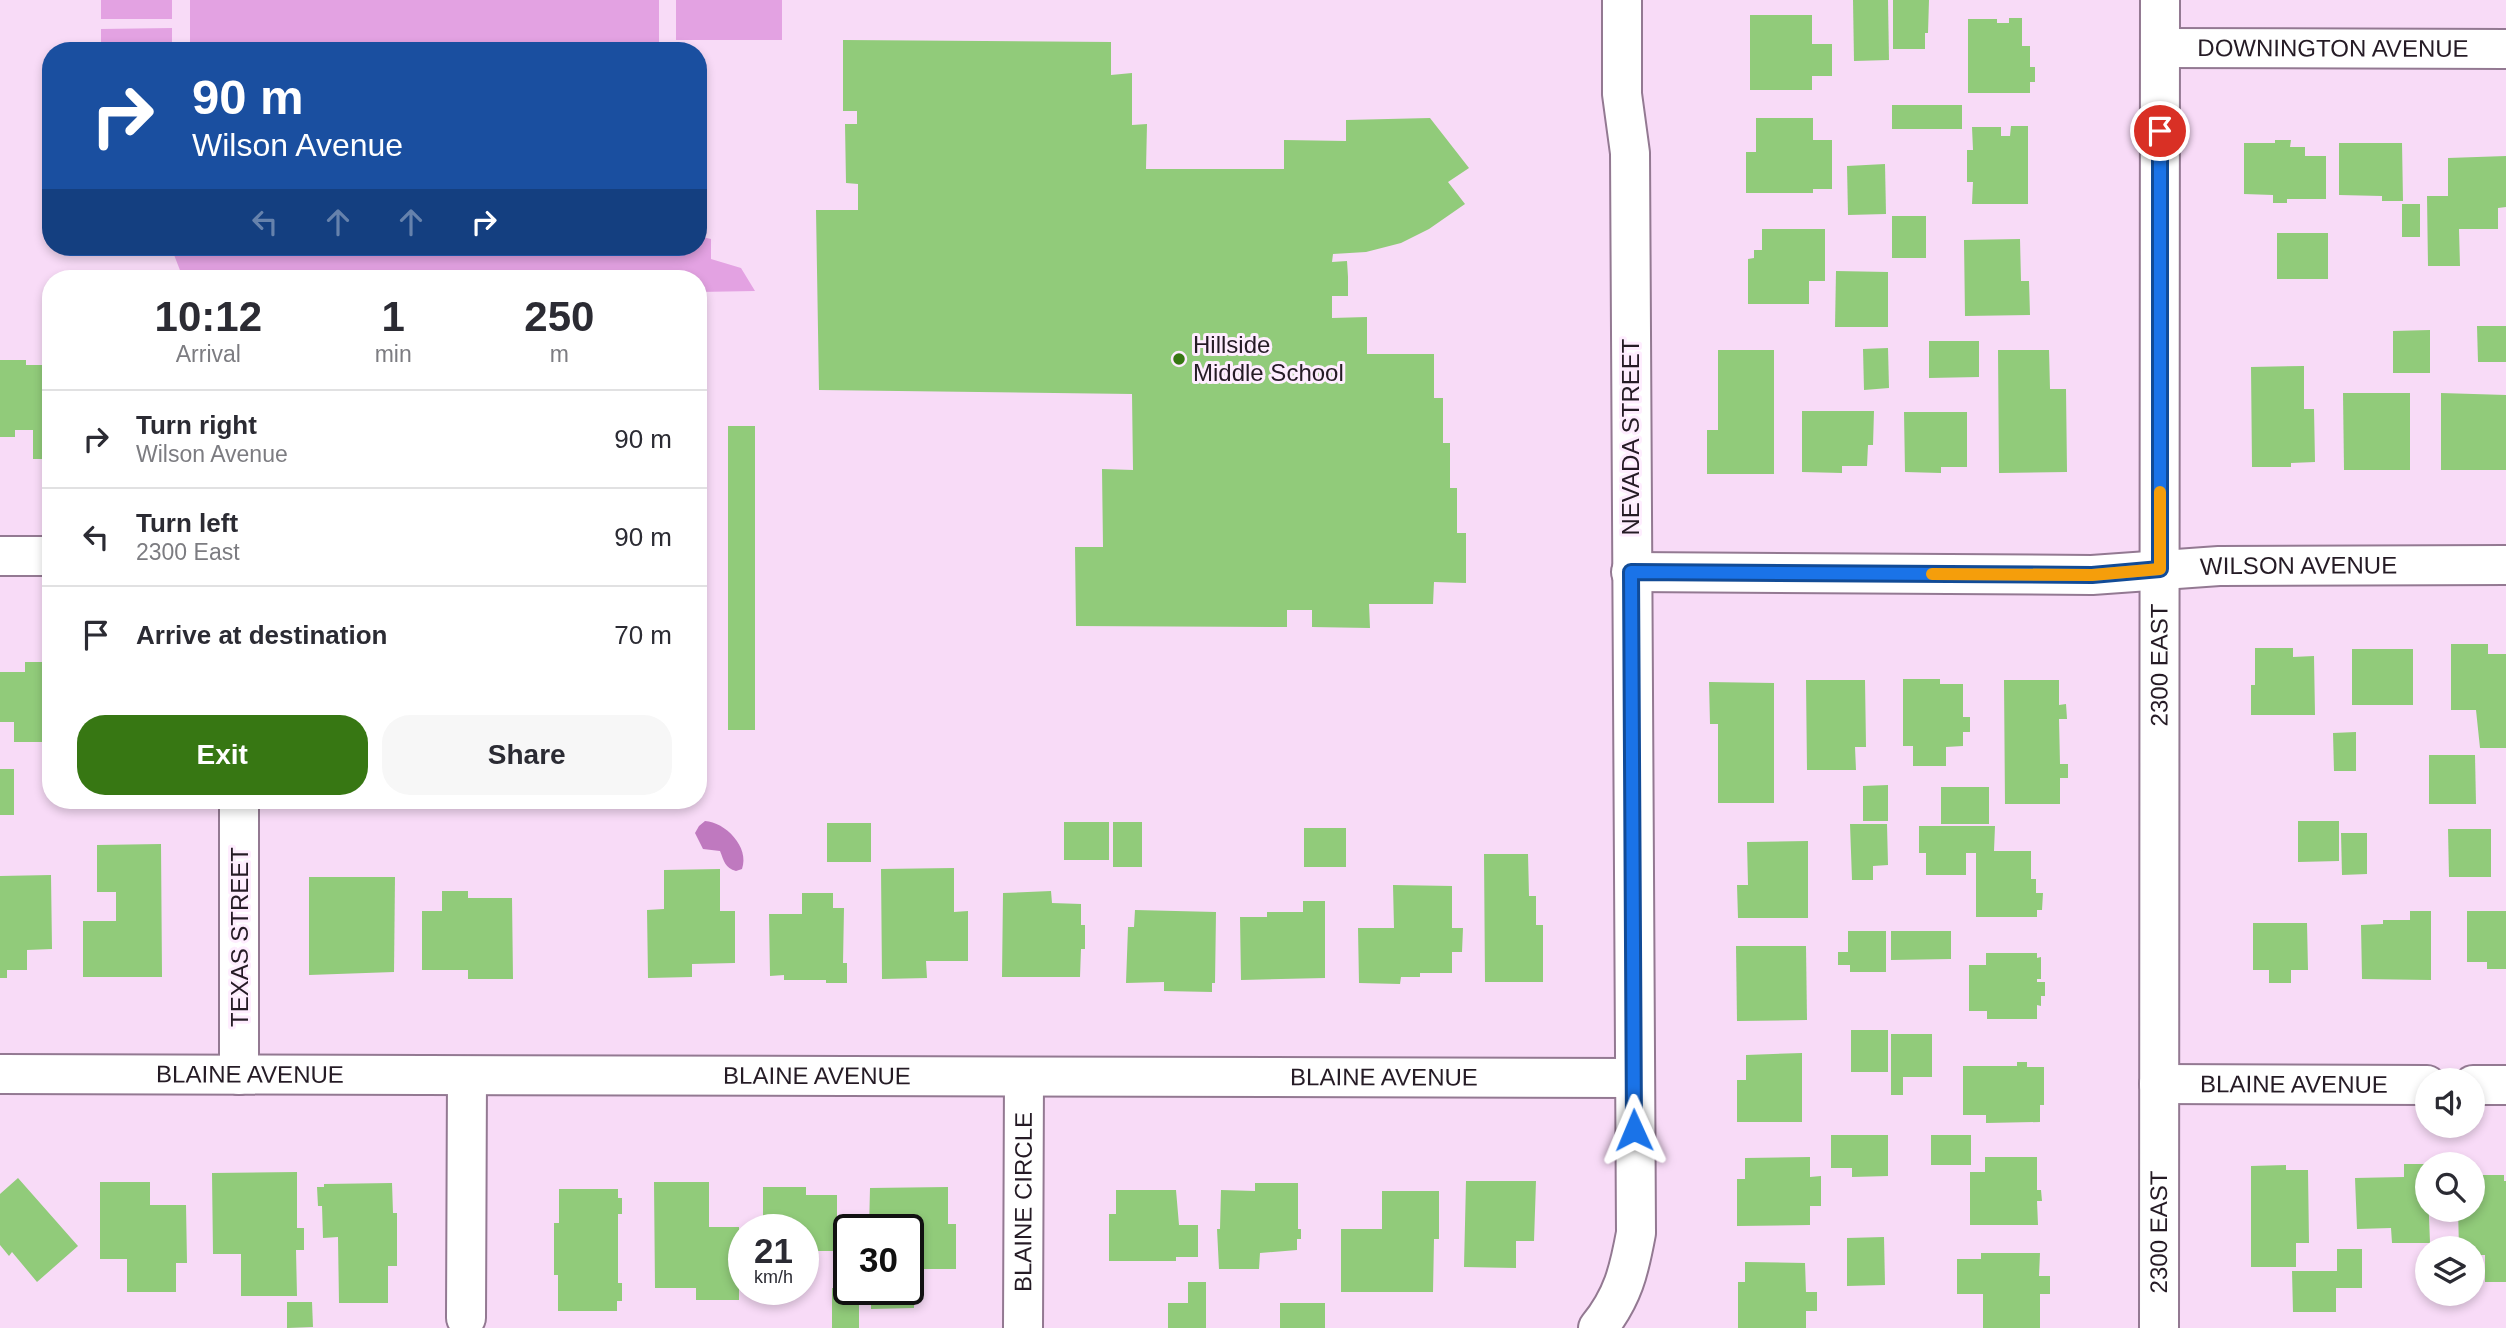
<!DOCTYPE html>
<style>
:root{--surface:#fff;--page:#f7f7f7;--text:#2b2b33;--muted:#7c7c81;--line:#e1e1e2;--accent:#377713}
body{margin:0;font-family:Arial,sans-serif;background:var(--page);color:var(--text);height:100vh;display:flex;flex-direction:column;font-size:26px;white-space:nowrap}
*{box-sizing:border-box;margin:0}
p{font-size:23px;color:var(--muted)}
.icon{flex:none;width:38px;height:38px;fill:none;stroke:currentColor;stroke-width:2;stroke-linecap:round;stroke-linejoin:round}
.map{position:relative;flex:1;overflow:hidden}
.side{position:absolute;left:42px;top:270px;width:665px;height:539px;display:flex;flex-direction:column;background:var(--surface);border-radius:28px;box-shadow:0 4px 10px #0003}
.side>*{flex:none}
.guide{position:absolute;left:42px;top:42px;width:665px;height:214px;border-radius:28px;box-shadow:0 4px 10px #0003;background:#1a4fa0;color:#fff;overflow:hidden}
.controls{position:absolute;left:2415px;top:1068px;display:grid;gap:14px}
.controls a{display:grid;place-items:center;width:70px;height:70px;border-radius:50%;background:var(--surface);box-shadow:0 4px 10px #0003;font-size:35px}
.speed{position:absolute;left:728px;top:1214px;display:flex;gap:14px;font-size:35px;font-weight:700;text-align:center}
.speed>*{display:grid;place-content:center;width:91px;height:91px;border-radius:50%;background:var(--surface);box-shadow:0 4px 10px #0003;line-height:1}
.speed small{font-size:18px;font-weight:400}
.speed .limit{border:4px solid #111;border-radius:10px;background:#fff;color:#111}
.pin{position:absolute;display:grid;place-items:center;width:60px;height:60px;color:#fff;margin:-30px;border:4px solid #fff;border-radius:50%;box-shadow:0 2px 7px #0007}
.me{position:absolute;width:77px;margin:-38px;rotate:359deg;stroke-linejoin:round;filter:drop-shadow(0 0 5px #0008)}
.turn{display:flex;align-items:center;gap:24px;height:147px;padding:0 35px;font-size:32px}
.turn .icon{width:91px;height:91px;stroke-width:2.5}
.turn b{display:block;font-size:49px;line-height:60px}
.lanes{display:flex;align-items:center;height:66px;padding:0 35px;background:#0003;justify-content:center;gap:35px;direction:ltr}
.lanes .off{opacity:.35}
.eta{display:flex;justify-content:space-evenly;align-items:center;height:119px;text-align:center}
.eta b{font-size:42px;font-weight:800;line-height:49px}
.cta{display:flex;gap:14px;margin-top:auto;padding:14px 35px}
.cta a{flex:1;height:80px;border-radius:28px;background:var(--accent);color:#fff;font-size:28px;font-weight:800;line-height:80px;text-align:center}
.cta a+a{background:var(--page);color:var(--text)}
ul{padding:0;list-style:none}
li{display:flex;align-items:center;gap:21px;height:98px;padding:0 35px;border-top:2px solid var(--line)}
li div{flex:1}
li b{display:block;font-size:26px}
li em{font-style:normal}
.map>svg:first-child{display:block}
.green{fill:#e3a2e2}
.water{fill:#bf79bf}
.building{fill:#91cb7a}
.lines{fill:none;stroke-linecap:round;stroke-linejoin:round}
.minor-casing{stroke:#937992;stroke-width:42}
.tertiary-casing{stroke:#937992;stroke-width:42}
.minor{stroke:#fff;stroke-width:38}
.tertiary{stroke:#fff;stroke-width:38}
.route-casing{stroke:#114b97;stroke-width:18}
.route{stroke:#1a73e8;stroke-width:12}
.slow{stroke:#f59e0b;stroke-width:12}
.poi-dot{fill:#377713;stroke:#feedfe;stroke-width:2.5}
.labels{text-anchor:middle;stroke-width:6;stroke-linejoin:round;paint-order:stroke}
.street-label{font-size:24px;fill:#251b25;stroke:#feedfe}
.poi-label{font-size:24px;fill:#251b25;stroke:#feedfe;text-anchor:start}
</style>
<div class="map">
<svg width="2506" height="1328" viewBox="0 0 2506 1328">
<rect width="100%" height="100%" fill="#f8dbf7"/>
<!-- green -->
<g class="green">
<rect x="101" y="0" width="71" height="19"/>
<rect x="190" y="0" width="469" height="51"/>
<rect x="676" y="0" width="106" height="40"/>
<polygon points="172,28 172,51 101,51 101,29"/>
<polygon points="698,236 711,239 711,259 741,268 755,291 698,292 698,278 183,278 171,247 698,247"/>
</g>
<!-- water -->
<path class="water" d="M705 821C725 822 750 847 742 869L736 871C725 868 724 861 720 851L703 849 695 833 699 826Z"/>
<!-- building -->
<g class="building">
<polygon points="1853,0 1888,0 1889,60 1854,61"/>
<polygon points="1893,0 1929,0 1928,33 1925,33 1925,49 1893,49"/>
<polygon points="1750,15 1812,15 1812,44 1832,44 1832,76 1812,76 1812,90 1750,90"/>
<polygon points="2009,18 2022,18 2022,46 2030,46 2030,67 2035,67 2035,82 2030,82 2030,93 1968,93 1968,19 1997,19 1997,23 2009,23"/>
<polygon points="843,40 1111,42 1111,75 1132,73 1132,125 1147,124 1146,169 1284,169 1284,140 1346,141 1346,120 1430,118 1469,168 1448,182 1465,204 1429,229 1401,243 1366,252 1333,254 1332,262 1347,261 1348,277 1348,296 1332,296 1332,318 1367,317 1367,354 1434,354 1434,398 1443,398 1443,443 1450,443 1450,488 1457,488 1457,533 1466,533 1466,583 1434,582 1433,604 1369,604 1370,628 1312,627 1312,610 1287,610 1287,627 1076,626 1075,547 1103,547 1102,469 1133,470 1132,394 819,390 816,210 858,210 858,184 846,183 845,124 857,124 857,111 843,111"/>
<rect x="1892" y="105" width="70" height="24"/>
<polygon points="1756,118 1813,118 1813,140 1832,140 1832,189 1813,189 1813,193 1746,193 1746,152 1756,152"/>
<polygon points="2011,126 2028,126 2028,204 1972,204 1973,182 1967,182 1967,150 1973,150 1972,127 2001,127 2001,136 2010,136"/>
<polygon points="2275,140 2291,140 2290,147 2305,147 2305,156 2326,156 2326,199 2287,199 2287,203 2273,203 2273,195 2244,194 2244,143 2275,143"/>
<polygon points="2339,143 2402,143 2403,201 2382,201 2382,196 2339,195"/>
<polygon points="2506,156 2506,207 2498,208 2498,229 2459,229 2460,266 2428,266 2427,196 2448,196 2448,158"/>
<polygon points="1885,164 1886,214 1848,215 1847,166"/>
<rect x="2402" y="204" width="18" height="33"/>
<rect x="1892" y="216" width="34" height="42"/>
<polygon points="1762,229 1825,229 1825,281 1809,281 1809,304 1748,304 1748,259 1754,258 1754,250 1762,250"/>
<rect x="2277" y="233" width="51" height="46"/>
<polygon points="2020,239 2021,281 2029,281 2030,315 1965,316 1964,240"/>
<polygon points="1836,271 1888,272 1888,327 1835,327"/>
<polygon points="2477,326 2506,326 2506,362 2478,362"/>
<polygon points="2430,330 2430,373 2393,373 2393,331"/>
<polygon points="1929,341 1979,341 1979,377 1929,378"/>
<polygon points="1888,348 1889,388 1864,390 1863,349"/>
<polygon points="1718,350 1774,350 1774,474 1707,474 1707,430 1718,430"/>
<polygon points="1998,350 2049,350 2050,389 2066,389 2067,472 1999,473"/>
<polygon points="0,360 26,360 26,365 51,365 51,459 33,459 33,430 15,430 15,437 0,437"/>
<polygon points="2304,366 2304,409 2314,409 2315,462 2291,463 2291,467 2252,467 2251,367"/>
<polygon points="2343,393 2410,393 2410,470 2344,470"/>
<polygon points="2441,393 2506,395 2506,470 2441,470"/>
<polygon points="1802,411 1874,411 1873,445 1868,445 1867,466 1842,466 1842,473 1802,472"/>
<polygon points="1904,412 1967,412 1967,467 1941,467 1941,473 1905,472"/>
<rect x="728" y="426" width="27" height="304"/>
<polygon points="2451,644 2488,644 2488,654 2506,654 2506,748 2480,748 2476,710 2451,710"/>
<polygon points="2255,648 2293,648 2293,657 2314,656 2315,715 2251,715 2251,685 2255,685"/>
<rect x="2352" y="649" width="61" height="56"/>
<polygon points="25,662 51,662 49,742 14,742 14,722 0,722 0,672 25,672"/>
<polygon points="1903,679 1940,679 1940,684 1963,684 1963,717 1970,717 1970,732 1963,732 1963,746 1946,747 1946,766 1913,766 1913,746 1903,746"/>
<polygon points="1806,680 1865,680 1866,747 1855,747 1856,770 1807,770"/>
<polygon points="2004,680 2059,680 2059,705 2066,704 2067,719 2059,719 2060,764 2068,764 2068,778 2060,778 2060,804 2005,804"/>
<polygon points="1709,682 1774,683 1774,803 1718,803 1718,724 1710,724"/>
<polygon points="2356,732 2356,771 2334,771 2333,733"/>
<polygon points="2429,755 2475,755 2476,804 2429,804"/>
<rect x="0" y="769" width="14" height="46"/>
<polygon points="1888,785 1888,821 1863,821 1863,786"/>
<rect x="1941" y="787" width="48" height="37"/>
<polygon points="2298,821 2339,821 2339,861 2298,862"/>
<rect x="1064" y="822" width="45" height="38"/>
<rect x="1113" y="822" width="29" height="45"/>
<rect x="827" y="823" width="44" height="39"/>
<polygon points="1850,824 1887,824 1888,865 1873,866 1873,880 1852,880"/>
<polygon points="1919,826 1995,826 1994,851 2031,851 2031,879 2036,879 2036,893 2043,893 2042,910 2037,910 2037,917 1976,917 1976,853 1966,853 1966,875 1926,875 1926,853 1919,853"/>
<rect x="1304" y="828" width="42" height="39"/>
<polygon points="2448,829 2491,829 2491,877 2449,877"/>
<polygon points="2341,833 2367,833 2367,874 2342,875"/>
<polygon points="1808,841 1808,918 1738,918 1737,885 1748,885 1747,842"/>
<polygon points="161,844 162,977 83,977 83,921 116,921 116,892 97,892 97,845"/>
<polygon points="1484,854 1528,854 1529,896 1536,896 1536,925 1543,925 1543,982 1485,982"/>
<polygon points="954,868 954,912 968,911 968,961 926,961 927,978 882,979 881,869"/>
<polygon points="720,869 720,911 735,911 735,963 692,964 692,977 648,978 647,910 664,909 664,870"/>
<polygon points="51,875 52,949 27,950 27,970 7,970 7,978 0,978 0,876"/>
<polygon points="309,877 395,877 394,972 309,975"/>
<polygon points="1393,885 1452,886 1452,928 1463,928 1462,952 1452,952 1452,973 1420,973 1420,977 1401,977 1400,984 1359,983 1358,928 1394,928"/>
<polygon points="442,891 468,891 468,898 512,898 513,979 468,979 468,970 422,970 422,911 442,911"/>
<polygon points="1051,891 1052,903 1081,904 1081,925 1085,925 1085,949 1081,949 1080,977 1002,977 1003,893"/>
<polygon points="802,893 833,893 833,908 844,908 843,963 847,963 847,983 826,983 826,980 784,980 784,975 770,976 769,914 802,914"/>
<polygon points="1303,901 1325,901 1325,978 1241,980 1240,917 1267,917 1267,912 1303,912"/>
<polygon points="1135,910 1216,912 1215,983 1212,983 1212,992 1164,991 1164,982 1126,983 1128,927 1134,927"/>
<polygon points="2410,911 2431,911 2431,980 2362,979 2361,925 2383,924 2383,920 2410,920"/>
<polygon points="2467,911 2506,911 2506,969 2487,969 2487,962 2467,962"/>
<polygon points="2253,923 2307,923 2308,970 2291,970 2291,983 2269,983 2269,970 2253,970"/>
<polygon points="1848,931 1886,931 1886,972 1850,972 1850,965 1838,965 1838,952 1848,952"/>
<polygon points="1891,931 1951,931 1951,959 1891,960"/>
<polygon points="1736,946 1806,946 1807,1020 1737,1021"/>
<polygon points="1986,953 2037,953 2037,958 2041,957 2041,979 2037,979 2037,982 2045,982 2045,996 2041,996 2041,1006 2037,1005 2037,1019 1987,1019 1987,1011 1969,1011 1969,965 1986,965"/>
<rect x="1851" y="1030" width="37" height="42"/>
<polygon points="1891,1034 1932,1034 1932,1077 1903,1077 1903,1095 1891,1095"/>
<polygon points="1802,1053 1802,1122 1737,1122 1737,1080 1746,1080 1746,1055"/>
<polygon points="2017,1062 2027,1062 2027,1067 2044,1067 2044,1105 2040,1105 2040,1122 1986,1123 1986,1115 1963,1115 1963,1066 2017,1066"/>
<polygon points="1831,1135 1888,1135 1888,1176 1852,1177 1852,1168 1831,1168"/>
<rect x="1931" y="1135" width="40" height="30"/>
<polygon points="1810,1157 1810,1177 1821,1176 1821,1206 1810,1206 1810,1225 1737,1226 1737,1179 1745,1179 1745,1158"/>
<polygon points="1985,1157 2037,1157 2037,1190 2041,1190 2042,1201 2037,1201 2038,1225 1970,1225 1970,1172 1985,1172"/>
<polygon points="2404,1164 2427,1164 2430,1243 2392,1243 2391,1228 2357,1229 2355,1178 2404,1177"/>
<polygon points="2286,1165 2286,1170 2308,1170 2309,1243 2296,1243 2296,1267 2251,1267 2251,1166"/>
<polygon points="297,1172 297,1228 304,1228 304,1250 296,1250 297,1296 241,1296 241,1254 213,1254 212,1173"/>
<polygon points="2473,1175 2504,1175 2504,1181 2506,1181 2506,1282 2485,1282 2485,1255 2473,1255 2473,1248 2459,1248 2458,1209 2473,1209"/>
<polygon points="18,1178 78,1246 37,1282 12,1252 9,1256 0,1245 0,1194"/>
<polygon points="1466,1181 1536,1181 1534,1241 1516,1241 1516,1268 1464,1267"/>
<polygon points="100,1182 150,1182 150,1205 186,1205 187,1263 176,1263 176,1292 127,1292 127,1259 100,1259"/>
<polygon points="654,1182 709,1182 709,1227 739,1227 739,1300 696,1300 696,1288 655,1288"/>
<polygon points="392,1183 393,1213 397,1213 397,1266 388,1266 388,1303 339,1303 338,1237 323,1238 322,1206 318,1206 317,1187 324,1187 324,1184"/>
<polygon points="1255,1183 1298,1183 1298,1229 1301,1229 1301,1239 1297,1239 1297,1250 1260,1253 1259,1269 1219,1269 1217,1229 1220,1229 1221,1190 1255,1191"/>
<polygon points="763,1187 806,1187 806,1195 837,1195 837,1251 817,1251 817,1254 803,1255 803,1230 763,1230"/>
<polygon points="948,1187 948,1224 956,1224 956,1269 915,1269 914,1308 871,1309 871,1290 908,1290 908,1230 869,1230 870,1188"/>
<polygon points="559,1189 618,1189 618,1198 622,1198 622,1214 618,1214 618,1283 622,1283 622,1301 617,1301 617,1311 558,1311 558,1275 554,1275 554,1223 559,1223"/>
<polygon points="1116,1190 1176,1190 1179,1225 1198,1225 1198,1257 1176,1257 1176,1261 1109,1261 1109,1214 1116,1214"/>
<polygon points="1382,1191 1439,1191 1439,1239 1434,1239 1433,1292 1341,1292 1341,1229 1382,1229"/>
<polygon points="1884,1237 1885,1285 1847,1286 1847,1238"/>
<polygon points="2337,1249 2362,1249 2362,1288 2336,1288 2336,1312 2293,1312 2292,1271 2337,1271"/>
<polygon points="1981,1253 2040,1253 2039,1276 2050,1276 2050,1294 2040,1294 2040,1328 1983,1328 1983,1294 1957,1294 1957,1259 1981,1259"/>
<polygon points="1745,1262 1805,1263 1806,1292 1817,1292 1817,1311 1806,1311 1806,1328 1738,1328 1738,1282 1745,1282"/>
<polygon points="1188,1282 1206,1282 1206,1328 1168,1328 1168,1303 1188,1303"/>
<polygon points="832,1288 859,1290 859,1328 832,1328"/>
<polygon points="287,1302 312,1302 313,1327 287,1328"/>
<rect x="1280" y="1303" width="45" height="25"/>
</g>
<g class="lines">
<defs>
<g id="minor">
<path id="s1" d="M2160 48 2506 49"/>
<polyline points="0,556 51,556"/>
<path id="s2" d="M1631 572 2092 575 2219 566 2506 565"/>
<path id="s3" d="M0 1074 1633 1078"/>
<polyline points="239,1075 239,800"/>
<path id="s4" d="M2159 1084 2427 1085"/>
<polyline points="2473,1085 2506,1085"/>
<polyline points="466,1318 467,1076"/>
<path id="s5" d="M1023 1328 1024 1077"/>
<path d="M1598 1328C1623 1297 1629 1271 1636 1233L1630 153 1622 94V0"/>
</g>
<g id="tertiary">
<path id="s6" d="M2159 1328 2160 0"/>
</g>
</defs>
<!-- minor casing -->
<use href="#minor" class="minor-casing"/>
<!-- tertiary casing -->
<use href="#tertiary" class="tertiary-casing"/>
<!-- minor -->
<use href="#minor" class="minor"/>
<!-- tertiary -->
<use href="#tertiary" class="tertiary"/>
</g>
<g class="lines">
<defs>
<polyline id="route" points="1634,1130 1631,572 2092,575 2160,569 2160,131"/>
</defs>
<!-- route casing -->
<use href="#route" class="route-casing"/>
<!-- route -->
<use href="#route" class="route"/>
<!-- slow -->
<polyline class="slow" points="1932,574 2092,575 2160,569 2160,492"/>
</g>
<!-- markers -->
<circle class="poi-dot" cx="1179" cy="359" r="7"/>
<g class="labels">
<!-- street labels -->
<g class="street-label">
<text dy="8" stroke="none"><textPath href="#s1" startOffset="173">DOWNINGTON AVENUE</textPath></text>
<text transform="translate(1631 437) rotate(-90)" y="8">NEVADA STREET</text>
<text dy="8" stroke="none"><textPath href="#s2" startOffset="668">WILSON AVENUE</textPath></text>
<text dy="8" stroke="none"><textPath href="#s6" startOffset="663">2300 EAST</textPath></text>
<text transform="translate(240 937) rotate(-90)" y="8">TEXAS STREET</text>
<text dy="8" stroke="none"><textPath href="#s3" startOffset="250">BLAINE AVENUE</textPath></text>
<text dy="8" stroke="none"><textPath href="#s3" startOffset="817">BLAINE AVENUE</textPath></text>
<text dy="8" stroke="none"><textPath href="#s3" startOffset="1384">BLAINE AVENUE</textPath></text>
<text dy="8" stroke="none"><textPath href="#s4" startOffset="135">BLAINE AVENUE</textPath></text>
<text dy="8" stroke="none"><textPath href="#s5" startOffset="126">BLAINE CIRCLE</textPath></text>
<text dy="8" stroke="none"><textPath href="#s6" startOffset="96">2300 EAST</textPath></text>
</g>
<!-- poi labels -->
<g class="poi-label">
<text x="1193" y="353">Hillside<tspan x="1193" dy="28">Middle School</tspan></text>
</g>
</g>
</svg>
<div class="controls">
<a><svg class="icon" aria-label="sound" viewBox="0 0 24 24"><path d="M4 9h4l5-4v14l-5-4H4zM17 9q2 3 0 6"/></svg></a>
<a><svg class="icon" aria-label="search" viewBox="0 0 24 24"><circle cx="10" cy="10" r="6"/><path d="M15 15l6 6"/></svg></a>
<a><svg class="icon" aria-label="layers" viewBox="0 0 24 24"><path d="M12 4l9 5-9 5-9-5zM3 14l9 5 9-5"/></svg></a>
</div>
<div class="speed"><div>21<small>km/h</small></div><div class="limit">30</div></div>
<div class="pin" style="left:2160px;top:131px;background:#d93025"><svg class="icon" aria-label="arrive" viewBox="0 0 24 24"><path d="M6 21V4h12l-3 4 3 4H6"/></svg></div>
<svg class="me" style="left:1634px;top:1130px" viewBox="-20 -20 40 40"><path d="M0-17L14 15 0 8-14 15z" fill="#1a73e8" stroke="#fff" stroke-width="4"/></svg>
<div class="guide">
<div class="turn"><svg class="icon" aria-label="right" viewBox="0 0 24 24"><path d="M7 20v-9h11M14 6l5 5-5 5"/></svg><div><b>90 m</b>Wilson Avenue</div></div>
<div class="lanes"><svg class="icon off" aria-label="left" viewBox="0 0 24 24"><path d="M17 20v-9H6M10 6l-5 5 5 5"/></svg><svg class="icon off" aria-label="ahead" viewBox="0 0 24 24"><path d="M12 20V5M6 11l6-6 6 6"/></svg><svg class="icon off" aria-label="ahead" viewBox="0 0 24 24"><path d="M12 20V5M6 11l6-6 6 6"/></svg><svg class="icon" aria-label="right" viewBox="0 0 24 24"><path d="M7 20v-9h11M14 6l5 5-5 5"/></svg></div>
</div>
<section class="side">
<div class="eta">
<div><b>10:12</b><p>Arrival</p></div>
<div><b>1</b><p>min</p></div>
<div><b>250</b><p>m</p></div>
</div>
<ul>
<li><svg class="icon" aria-label="right" viewBox="0 0 24 24"><path d="M7 20v-9h11M14 6l5 5-5 5"/></svg><div><b>Turn right</b><p>Wilson Avenue</p></div><em>90 m</em></li>
<li><svg class="icon" aria-label="left" viewBox="0 0 24 24"><path d="M17 20v-9H6M10 6l-5 5 5 5"/></svg><div><b>Turn left</b><p>2300 East</p></div><em>90 m</em></li>
<li><svg class="icon" aria-label="arrive" viewBox="0 0 24 24"><path d="M6 21V4h12l-3 4 3 4H6"/></svg><div><b>Arrive at destination</b></div><em>70 m</em></li>
</ul>
<div class="cta"><a>Exit</a><a>Share</a></div>
</section>
</div>
